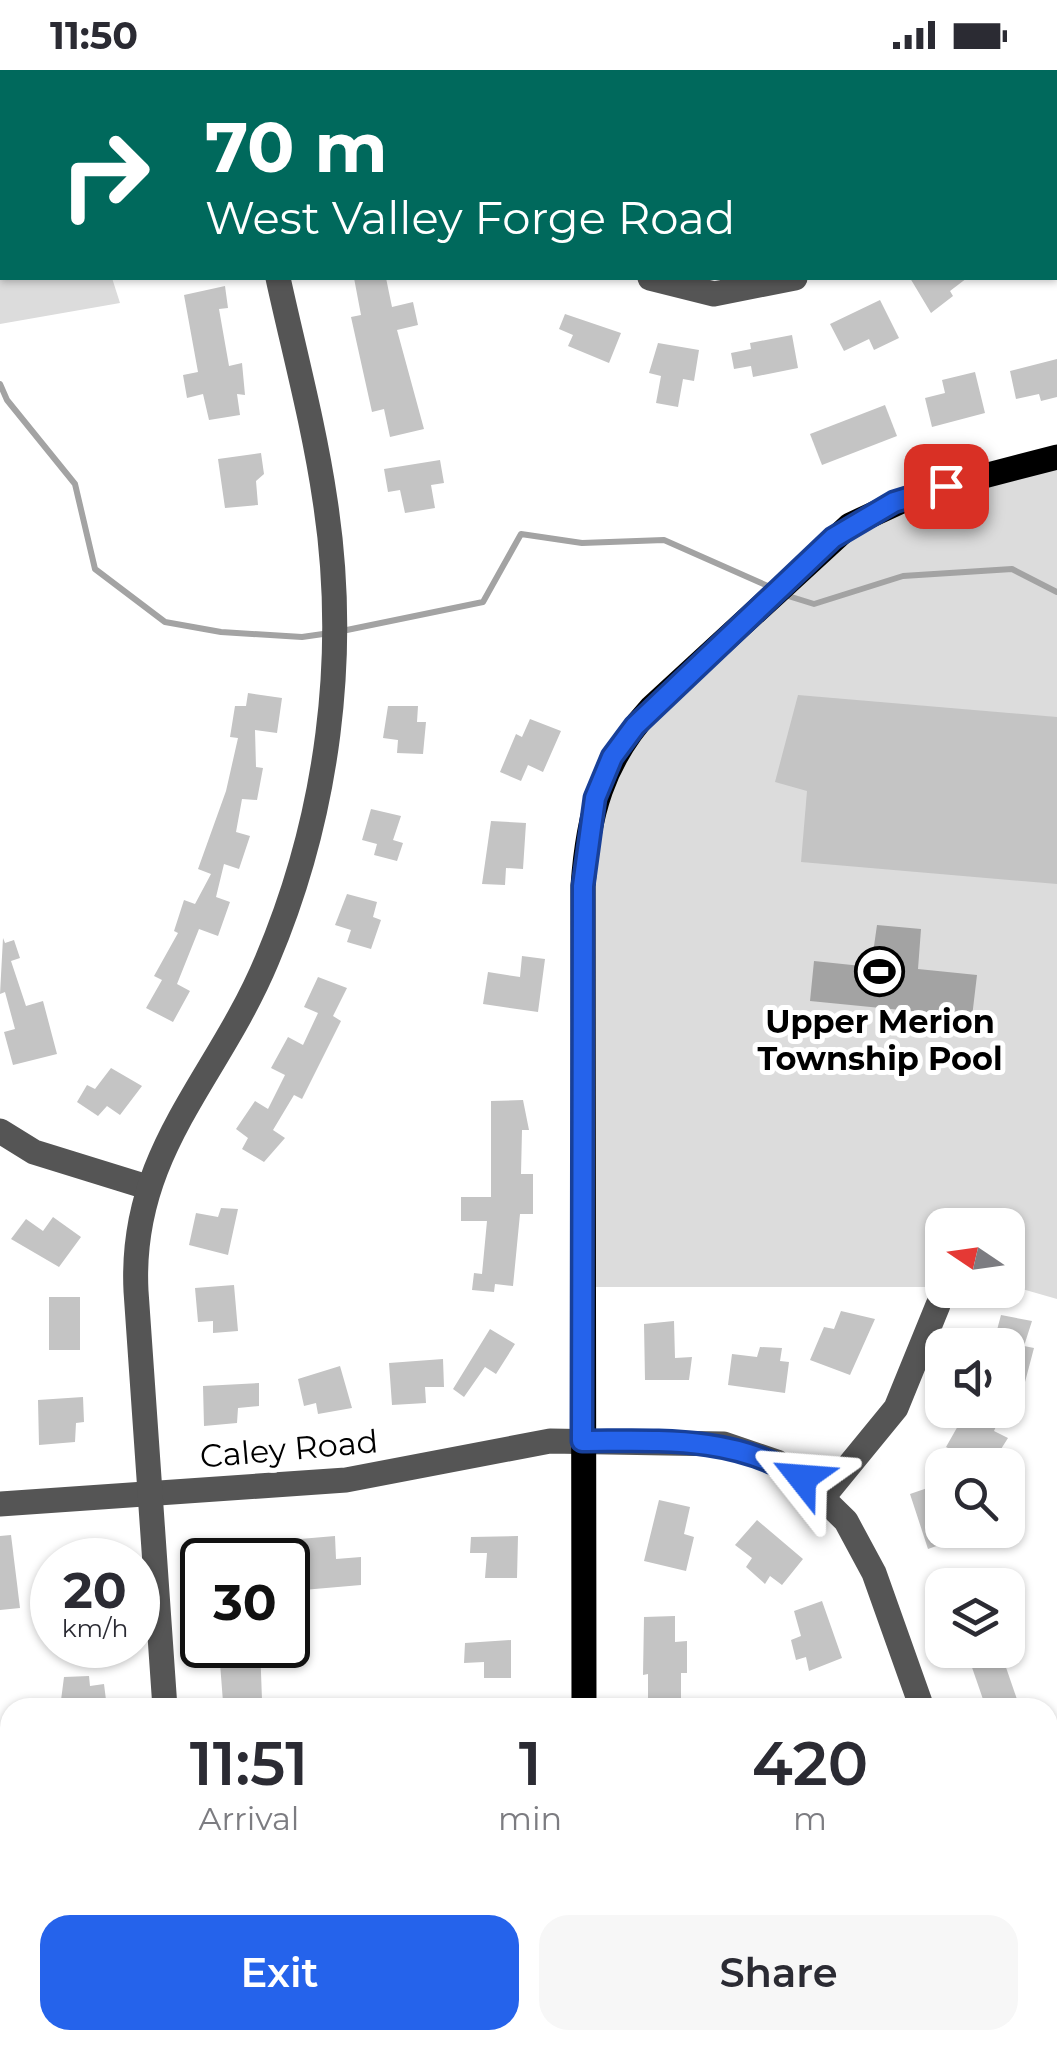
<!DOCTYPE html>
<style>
:root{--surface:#fff;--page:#f7f7f7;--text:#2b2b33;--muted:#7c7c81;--accent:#2563eb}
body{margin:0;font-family:Montserrat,sans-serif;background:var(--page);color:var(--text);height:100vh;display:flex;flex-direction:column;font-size:38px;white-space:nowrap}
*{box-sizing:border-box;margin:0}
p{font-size:32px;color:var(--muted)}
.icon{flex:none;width:55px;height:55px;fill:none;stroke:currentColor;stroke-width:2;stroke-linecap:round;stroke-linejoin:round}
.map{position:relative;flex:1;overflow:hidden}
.sheet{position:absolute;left:0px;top:1628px;width:1058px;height:352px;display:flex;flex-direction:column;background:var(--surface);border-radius:30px 30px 0 0;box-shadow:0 2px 8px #0004}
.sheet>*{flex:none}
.hud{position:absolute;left:0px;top:0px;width:1058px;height:210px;box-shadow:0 2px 8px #0004;background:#00695c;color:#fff;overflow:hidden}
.needle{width:65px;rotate:283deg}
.controls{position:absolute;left:925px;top:1138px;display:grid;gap:20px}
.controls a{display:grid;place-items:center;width:100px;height:100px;border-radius:20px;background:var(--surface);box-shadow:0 2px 8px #0004;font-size:50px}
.speed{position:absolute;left:30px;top:1468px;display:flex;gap:20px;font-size:50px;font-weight:700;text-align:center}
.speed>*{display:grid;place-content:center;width:130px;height:130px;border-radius:50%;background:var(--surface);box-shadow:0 2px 8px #0004;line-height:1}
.speed small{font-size:25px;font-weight:400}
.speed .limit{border:5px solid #111;border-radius:15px;background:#fff;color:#111}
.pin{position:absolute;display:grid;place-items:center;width:85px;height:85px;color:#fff;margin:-42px;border-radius:20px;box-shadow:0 5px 15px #0006}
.me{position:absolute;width:110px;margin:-55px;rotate:298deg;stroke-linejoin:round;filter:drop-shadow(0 0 8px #0008)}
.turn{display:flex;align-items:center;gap:35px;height:210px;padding:0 40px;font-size:45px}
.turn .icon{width:130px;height:130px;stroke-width:2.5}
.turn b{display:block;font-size:70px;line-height:85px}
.eta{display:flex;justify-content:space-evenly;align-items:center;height:170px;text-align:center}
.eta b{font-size:60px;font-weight:600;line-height:70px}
.cta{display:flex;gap:20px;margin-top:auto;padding:20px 40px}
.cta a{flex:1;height:115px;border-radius:30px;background:var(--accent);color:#fff;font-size:40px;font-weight:600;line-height:115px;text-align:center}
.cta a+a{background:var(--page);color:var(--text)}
.status{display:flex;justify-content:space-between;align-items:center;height:70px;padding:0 50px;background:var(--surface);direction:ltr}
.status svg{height:28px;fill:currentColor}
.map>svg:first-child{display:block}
.green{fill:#dcdcdc}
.water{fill:#a3a3a3}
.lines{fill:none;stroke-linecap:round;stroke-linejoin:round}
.stream{stroke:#a3a3a3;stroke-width:6}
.building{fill:#c4c4c4}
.minor{stroke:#555;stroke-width:25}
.major{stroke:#000;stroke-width:25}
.route-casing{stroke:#184099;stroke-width:25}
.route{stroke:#2563eb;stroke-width:18}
.labels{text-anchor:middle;stroke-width:10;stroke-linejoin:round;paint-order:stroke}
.poi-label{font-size:32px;font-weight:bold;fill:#000;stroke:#fff}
.street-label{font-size:32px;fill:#000;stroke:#fff}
</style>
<div class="status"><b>11:50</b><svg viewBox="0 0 49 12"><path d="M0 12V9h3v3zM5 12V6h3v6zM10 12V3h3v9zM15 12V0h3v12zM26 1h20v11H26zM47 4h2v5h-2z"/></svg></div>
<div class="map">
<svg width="1057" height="1979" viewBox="0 0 1057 1979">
<rect width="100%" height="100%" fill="#fff"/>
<!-- green -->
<g class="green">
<polygon points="0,0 52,2 2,2 2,208 112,208 120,233 0,254"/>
<polygon points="1057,387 1057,1229 1008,1215 1008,1155 942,1155 942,1217 581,1217 583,816 612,687 850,455"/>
</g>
<!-- water -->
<polygon class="water" points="877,855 921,859 918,899 977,905 972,947 810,931 814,891 871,897"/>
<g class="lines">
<!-- stream -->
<g class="stream">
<polyline points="0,314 7,330 75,414 95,499 165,552 221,562 302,567 330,563"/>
<polyline points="785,525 814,534 903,506 1012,499 1057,522"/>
<polyline points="342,561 483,532 521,464 582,473 664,470 770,517"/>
</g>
</g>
<!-- building -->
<g class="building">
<polygon points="354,208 386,208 392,237 413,232 418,255 397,260 424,359 390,367 384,339 372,342 351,247 361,245"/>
<polygon points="910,208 967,208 950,221 953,226 931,243"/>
<polygon points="225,216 228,238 219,239 229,296 242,293 245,325 237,324 240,345 209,350 203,324 187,328 183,305 198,302 184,225"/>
<polygon points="880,230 899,268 874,280 869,269 844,281 830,254"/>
<polygon points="565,244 621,263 609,293 568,276 573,265 559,259"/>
<polygon points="792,265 798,298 753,307 751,296 734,299 731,283 751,279 750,273"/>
<polygon points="658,273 699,280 694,311 683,309 678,337 656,333 661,306 649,303"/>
<polygon points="1057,289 1057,327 1041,331 1039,324 1016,329 1010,301"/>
<polygon points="975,302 985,343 932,357 925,328 945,323 942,310"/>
<polygon points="885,335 897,366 822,395 810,364"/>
<polygon points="261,383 264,404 256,411 258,435 225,438 218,389"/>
<polygon points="440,390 444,413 431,415 435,438 405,443 400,420 388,422 384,399"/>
<polygon points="248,623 282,628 277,663 255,660 256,697 263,698 257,730 242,729 236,762 250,766 239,799 224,794 216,827 230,832 218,866 199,859 177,914 190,921 173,952 146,938 162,910 154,906 178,863 174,861 184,830 195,834 211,804 198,799 226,721 238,668 230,667 235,636 246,636"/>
<polygon points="798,625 1057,647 1057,814 801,792 807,721 775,712"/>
<polygon points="388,636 418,636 417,652 426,652 423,684 397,683 398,670 383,668"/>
<polygon points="530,649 561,661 543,702 528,695 521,711 500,702 516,664 522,667"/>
<polygon points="371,739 401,746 393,770 403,773 397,791 374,785 377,774 362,770"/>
<polygon points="491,751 526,753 523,799 506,798 505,815 482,814"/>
<polygon points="347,824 377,832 373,847 381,850 371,879 347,872 351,860 335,855"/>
<polygon points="3,868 5,873 14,870 20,888 11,891 26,936 43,931 57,984 13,995 4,962 15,959 5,922 0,924"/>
<polygon points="522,886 545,889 538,942 483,934 488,902 520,907"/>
<polygon points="318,907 347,918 333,946 341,951 302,1029 294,1025 273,1060 285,1068 264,1092 242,1079 248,1068 236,1059 255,1031 268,1039 285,1005 271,998 288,967 303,975 318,943 304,937"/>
<polygon points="111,998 142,1016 120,1045 107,1036 98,1046 77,1032 87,1015 95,1019"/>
<polygon points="523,1030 529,1060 522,1060 521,1104 533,1104 533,1144 520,1144 513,1216 495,1214 494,1222 472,1220 474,1203 482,1204 487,1151 461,1151 461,1127 491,1127 491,1031"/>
<polygon points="221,1138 238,1139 228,1185 189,1175 196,1143 218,1147"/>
<polygon points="53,1147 81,1167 59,1197 11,1169 26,1149 43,1161"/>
<polygon points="234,1215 238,1261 213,1263 213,1251 198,1252 195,1218"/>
<rect x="49" y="1227" width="31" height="53"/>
<polygon points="841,1241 875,1249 850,1305 810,1290 824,1257 834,1259"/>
<polygon points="1001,1245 1032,1251 1024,1276 1034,1278 1025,1312 1014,1309 1012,1317 1008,1316 1008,1275 993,1275"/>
<polygon points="674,1251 675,1288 692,1287 689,1310 645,1310 644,1254"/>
<polygon points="490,1259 515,1274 496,1304 485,1297 464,1327 453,1319"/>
<polygon points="760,1277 782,1278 780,1291 789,1292 785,1323 728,1315 732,1284 757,1287"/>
<polygon points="443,1289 444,1317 425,1317 426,1333 392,1335 389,1293"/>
<polygon points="340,1296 352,1338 318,1344 316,1333 304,1336 298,1309"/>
<polygon points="259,1313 259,1336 238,1338 237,1353 204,1356 203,1316"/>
<polygon points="83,1327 84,1352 76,1353 75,1372 39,1375 38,1330"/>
<polygon points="967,1340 1003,1340 994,1361 1008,1368 991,1395 956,1395 961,1385 946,1377"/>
<polygon points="942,1413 942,1460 976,1462 928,1479 910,1424"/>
<polygon points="659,1430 690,1437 684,1464 694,1467 686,1501 644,1491"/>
<polygon points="757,1450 803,1489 782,1515 770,1506 765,1514 746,1497 752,1488 735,1475"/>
<polygon points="11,1465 20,1538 0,1540 0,1466"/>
<polygon points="335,1466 336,1489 361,1487 361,1515 303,1520 300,1469"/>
<polygon points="518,1466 517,1508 485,1508 487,1483 470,1483 471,1467"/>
<polygon points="822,1531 842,1588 809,1601 806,1587 796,1590 791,1570 801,1566 794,1541"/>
<polygon points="675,1546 675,1572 687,1571 687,1603 681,1603 681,1638 648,1638 648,1604 643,1605 644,1547"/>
<polygon points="511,1570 511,1608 484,1608 484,1592 464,1593 465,1573"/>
<polygon points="260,1575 262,1630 223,1632 220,1593 235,1589 236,1579"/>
<polygon points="966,1580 1000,1580 1020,1638 986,1638"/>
<polygon points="89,1606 90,1616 104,1614 107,1638 60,1638 64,1607"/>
</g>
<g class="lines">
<!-- minor -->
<g class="minor">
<polyline points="231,0 231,2"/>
<polyline points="560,0 560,2"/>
<polyline points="865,0 866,2"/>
<polyline points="1055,7 1057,6"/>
<polyline points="650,208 714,224 795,208"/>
<polyline points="0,1061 34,1082 147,1117"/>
<polyline points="824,1426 896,1338 938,1235"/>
<polyline points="0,1434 346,1410 550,1371 724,1374 777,1392 802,1408 846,1451 874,1503 922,1638"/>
<path d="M165 1638 136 1221C129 1082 217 1010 267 890 328 746 349 585 325 430 314 355 294 281 278 208"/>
<polyline points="1048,1849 1057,1856"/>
<polyline points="1048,1885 1057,1872"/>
<polyline points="982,1979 988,1970"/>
</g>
<!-- major -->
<g class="major">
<path d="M584 1638 583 816C588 745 602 691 651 638L850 455 919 423 1057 387"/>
<polyline points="584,1979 584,1970"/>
</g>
</g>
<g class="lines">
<defs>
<path id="route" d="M802 1408C732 1365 661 1371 582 1371L583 816 595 728 612 687 635 656 833 468 894 432 946 416"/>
</defs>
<!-- route casing -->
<use href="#route" class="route-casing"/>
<!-- route -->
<use href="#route" class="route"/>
</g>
<!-- icons -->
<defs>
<symbol id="stadium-ring" viewBox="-11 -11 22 22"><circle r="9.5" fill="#fff" stroke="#000" stroke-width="1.5"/><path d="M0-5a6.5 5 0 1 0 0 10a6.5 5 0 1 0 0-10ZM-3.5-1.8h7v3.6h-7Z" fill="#000"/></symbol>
</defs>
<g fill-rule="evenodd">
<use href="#stadium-ring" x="852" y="874" width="55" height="55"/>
</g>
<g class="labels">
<!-- poi labels -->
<g class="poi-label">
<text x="880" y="963">Upper Merion<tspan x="880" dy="37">Township Pool</tspan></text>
</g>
<!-- street labels -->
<g class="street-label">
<text transform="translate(289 1379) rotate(-5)" y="11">Caley Road</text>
</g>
</g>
</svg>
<div class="controls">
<a><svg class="needle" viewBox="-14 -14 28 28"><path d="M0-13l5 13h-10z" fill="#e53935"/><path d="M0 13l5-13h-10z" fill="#7c7c81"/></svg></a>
<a><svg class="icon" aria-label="sound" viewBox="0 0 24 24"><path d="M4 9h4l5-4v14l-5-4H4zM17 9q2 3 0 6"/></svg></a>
<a><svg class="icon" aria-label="search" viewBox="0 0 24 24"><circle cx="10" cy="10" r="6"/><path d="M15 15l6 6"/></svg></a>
<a><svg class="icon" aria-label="layers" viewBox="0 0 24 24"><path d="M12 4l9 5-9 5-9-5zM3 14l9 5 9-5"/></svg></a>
</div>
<div class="speed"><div>20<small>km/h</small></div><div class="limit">30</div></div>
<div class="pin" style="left:946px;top:416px;background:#d93025"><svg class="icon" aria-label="arrive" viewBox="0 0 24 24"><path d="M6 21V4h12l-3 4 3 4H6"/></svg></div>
<svg class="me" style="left:802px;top:1408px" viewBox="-20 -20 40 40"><path d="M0-17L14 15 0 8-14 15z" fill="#2563eb" stroke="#fff" stroke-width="4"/></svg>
<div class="hud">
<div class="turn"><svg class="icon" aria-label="right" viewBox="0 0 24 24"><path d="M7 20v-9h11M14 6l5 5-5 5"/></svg><div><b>70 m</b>West Valley Forge Road</div></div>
</div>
<section class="sheet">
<div class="eta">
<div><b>11:51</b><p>Arrival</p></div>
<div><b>1</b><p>min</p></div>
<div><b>420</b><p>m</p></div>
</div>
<div class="cta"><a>Exit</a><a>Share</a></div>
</section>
</div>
